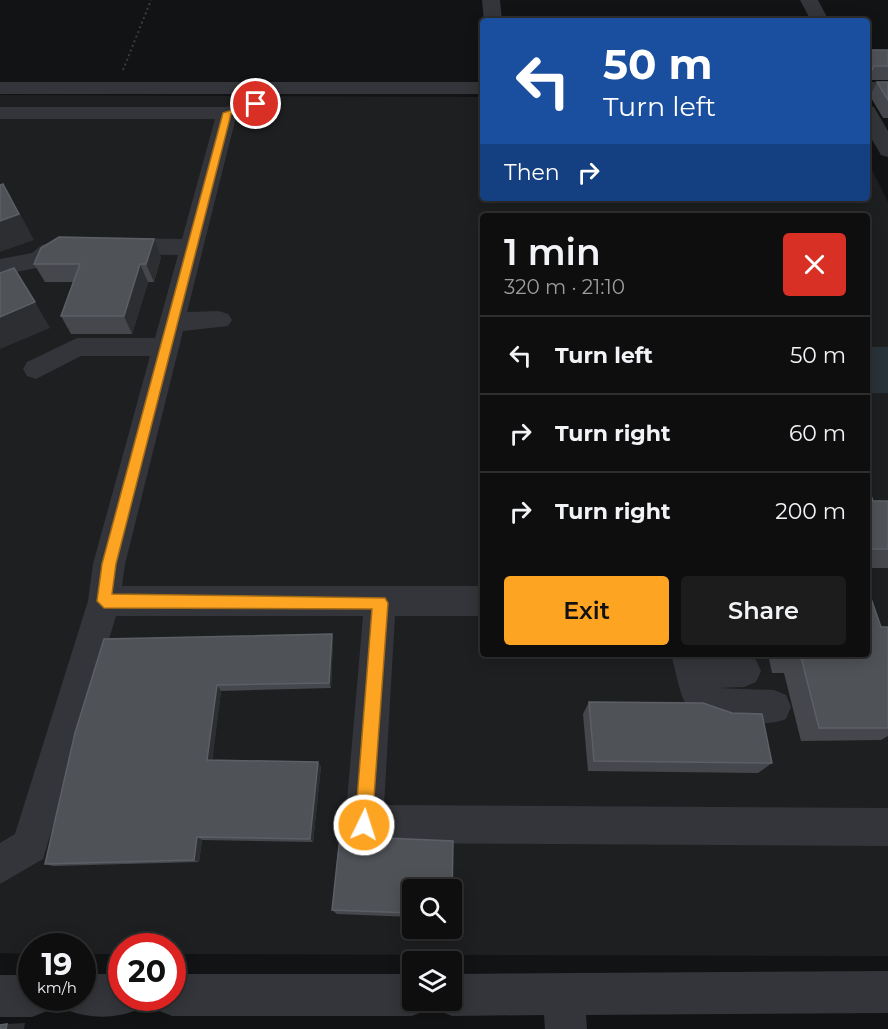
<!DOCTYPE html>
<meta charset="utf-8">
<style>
:root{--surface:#0e0e0f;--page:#1c1c1d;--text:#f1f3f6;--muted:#9b9c9e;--line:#2e2e2f;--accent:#fda422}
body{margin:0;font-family:Montserrat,sans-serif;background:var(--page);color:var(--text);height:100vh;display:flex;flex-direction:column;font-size:22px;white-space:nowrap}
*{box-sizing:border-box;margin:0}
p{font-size:20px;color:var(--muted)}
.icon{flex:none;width:33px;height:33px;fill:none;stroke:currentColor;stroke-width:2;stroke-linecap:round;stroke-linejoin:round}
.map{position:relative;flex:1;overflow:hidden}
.panel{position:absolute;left:480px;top:213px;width:390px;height:444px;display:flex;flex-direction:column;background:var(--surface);border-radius:6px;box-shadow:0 3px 15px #0003,0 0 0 2px var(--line)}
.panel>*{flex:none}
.banner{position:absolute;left:480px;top:18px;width:390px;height:183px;border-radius:6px;box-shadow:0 3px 15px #0003,0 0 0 2px var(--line);background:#1a4fa0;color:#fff;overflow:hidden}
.tools{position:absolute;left:402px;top:879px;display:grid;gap:12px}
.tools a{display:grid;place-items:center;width:60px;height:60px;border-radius:6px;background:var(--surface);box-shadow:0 3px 15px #0003,0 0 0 2px var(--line);font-size:30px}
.speed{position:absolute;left:18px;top:933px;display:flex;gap:12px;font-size:30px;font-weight:700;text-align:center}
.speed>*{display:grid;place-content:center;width:78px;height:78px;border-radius:50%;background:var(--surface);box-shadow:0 3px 15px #0003,0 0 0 2px var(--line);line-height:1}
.speed small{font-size:15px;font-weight:400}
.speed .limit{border:9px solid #d22;background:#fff;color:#111}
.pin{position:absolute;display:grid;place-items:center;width:51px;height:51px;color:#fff;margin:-26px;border:3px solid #fff;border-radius:50%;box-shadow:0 2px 6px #0007}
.me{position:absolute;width:66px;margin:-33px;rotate:4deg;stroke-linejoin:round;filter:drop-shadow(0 0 4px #0008)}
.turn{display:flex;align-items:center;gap:21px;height:126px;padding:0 24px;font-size:27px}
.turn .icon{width:78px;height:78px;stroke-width:2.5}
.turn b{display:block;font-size:42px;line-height:51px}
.then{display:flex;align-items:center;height:57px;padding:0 24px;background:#0003;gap:12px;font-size:22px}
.round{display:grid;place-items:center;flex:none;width:63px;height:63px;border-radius:6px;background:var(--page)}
.overview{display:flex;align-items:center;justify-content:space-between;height:102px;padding:0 24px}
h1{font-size:36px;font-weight:600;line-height:45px}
.primary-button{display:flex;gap:12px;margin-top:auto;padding:12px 24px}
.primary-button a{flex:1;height:69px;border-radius:6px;background:var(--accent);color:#111;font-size:24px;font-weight:600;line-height:69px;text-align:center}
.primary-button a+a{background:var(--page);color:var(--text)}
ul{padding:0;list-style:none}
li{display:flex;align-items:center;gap:18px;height:78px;padding:0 24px;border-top:2px solid var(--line)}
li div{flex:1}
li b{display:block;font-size:22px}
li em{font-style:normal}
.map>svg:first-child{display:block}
.built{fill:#1e1f21;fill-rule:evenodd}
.water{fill:#283339}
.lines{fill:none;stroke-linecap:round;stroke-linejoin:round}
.path{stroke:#393c41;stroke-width:2;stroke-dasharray:2 3;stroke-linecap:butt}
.minor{fill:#33353a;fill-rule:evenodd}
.wall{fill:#45474c}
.shaded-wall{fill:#2c2e31}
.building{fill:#4f5257;stroke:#5c6066;stroke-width:1.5}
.route{fill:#fda422;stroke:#a46b16;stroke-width:1.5}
</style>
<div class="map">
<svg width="888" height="1029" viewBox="0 0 888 1029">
<rect width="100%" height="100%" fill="#121314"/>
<!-- built -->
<path class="built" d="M0 95 483 97V198H867V160L888 202V956L173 954 172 946H122L121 954H83L82 946H32L31 954 0 953ZM483 216H867V654H483ZM412 890H452V928H412Z"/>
<!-- water -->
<rect class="water" x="867" y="347" width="21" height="46"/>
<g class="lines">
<!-- path -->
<polyline class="path" points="123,70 151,0"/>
<!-- minor -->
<g class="minor">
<polygon points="482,0 500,0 502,21 484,21"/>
<polygon points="800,0 818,0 829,21 811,21"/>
<polygon points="0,82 483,82 483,94 269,94 263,108 236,117 187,312 219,311 228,314 232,320 228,326 183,331 125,564 122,586 483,586 483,616 395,616 384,805 888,808 888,846 364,843 351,837 345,824 363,616 116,616 43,859 0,884 0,843 15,834 88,601 93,564 150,356 81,356 36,379 27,376 23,369 27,362 77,338 155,338 178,255 117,254 109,251 105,246 109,241 117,238 182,239 215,119 0,119 0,107 226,107 247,100 249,94 0,94"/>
<rect x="867" y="82" width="21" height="12"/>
<polygon points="867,105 874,107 888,131 888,157 881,155 867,131"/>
<polygon points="72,237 80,240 84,245 80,250 58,257 47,266 0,275 0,259 32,253 42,245"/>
<path d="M671 654 744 655 756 660 761 671 756 682 744 687 717 688 774 690 786 695 791 707 786 719C771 725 756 723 740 723 680 721 685 707 671 654Z"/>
<polygon points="888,971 888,1013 586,1015 587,1029 545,1029 544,1015 452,1016 437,1010 433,1000 452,1000 452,974"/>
<path d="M82 974H122V998H142L137 1010C115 1019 89 1019 67 1010L62 998H82Z"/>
<polygon points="172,974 412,974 412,1000 431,1000 427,1010 412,1016 172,1016 157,1010 152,998 172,998"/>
<polygon points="0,975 32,975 32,998 52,998 47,1011 32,1017 0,1017"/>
</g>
</g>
<!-- wall -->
<g class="wall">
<polygon points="867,50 888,50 888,80 868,80 867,81"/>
<polygon points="877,82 888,82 888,118 883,118 870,96"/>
<polygon points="161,257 154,282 148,282 132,334 71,334 61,316 74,282 45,282 34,264"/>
<polygon points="867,485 873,501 888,501 888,568 867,568"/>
<polygon points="881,627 888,627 888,736 881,740 801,741 784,673 772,673 768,654 867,654"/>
<polygon points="332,634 333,640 331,688 221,691 212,760 321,766 313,842 202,840 199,862 53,866 45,864 75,733"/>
<polygon points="589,702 772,763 758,773 588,771 583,714"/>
<polygon points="412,890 412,917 337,914 332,910"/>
</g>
<!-- shaded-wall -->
<g class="shaded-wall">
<polygon points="18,210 34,240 0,252 0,221"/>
<polygon points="154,239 161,257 154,282 146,264"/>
<polygon points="140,264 148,282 132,334 124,316"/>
<polygon points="35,302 50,328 0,349 0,317"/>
<polygon points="332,634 333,640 331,688 329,683"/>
<polygon points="217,685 221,691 212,764 207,760"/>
<polygon points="318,762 321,766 313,842 310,839"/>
<polygon points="197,837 202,840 199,862 194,860"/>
<polygon points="25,1023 24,1029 6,1029 7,1024"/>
</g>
<!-- building -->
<g class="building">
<polygon points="867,50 888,50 888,66 874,66 871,72 867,63"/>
<polygon points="877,82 888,82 888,100"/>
<polygon points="3,184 19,214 0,221 0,185"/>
<polygon points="59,237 154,239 146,264 140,264 124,316 61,316 80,264 34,264 41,248"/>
<polygon points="14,268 35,302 0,317 0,273"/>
<polygon points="867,485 873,501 888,501 888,549 867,549"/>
<polygon points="867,587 881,627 888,627 888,728 819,728 801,657 788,657 787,654 867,654"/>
<polygon points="332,634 329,683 217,685 207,760 318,762 310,839 197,837 194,860 45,864 75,733 104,639"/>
<polygon points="589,702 703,703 732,713 762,714 772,763 594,761"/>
<polygon points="340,836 453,841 452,900 452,890 412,890 412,913 332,910"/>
<polygon points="7,1024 6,1029 0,1029 0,1025"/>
</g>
<!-- route -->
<polygon class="route" points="256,101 259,102 259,105 231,114 116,564 112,594 385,598 388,603 372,825 370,831 364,833 358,831 355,825 372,609 104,608 97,601 102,564 223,113"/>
</svg>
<div class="tools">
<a><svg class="icon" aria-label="search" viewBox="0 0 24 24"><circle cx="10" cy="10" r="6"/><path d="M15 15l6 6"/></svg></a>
<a><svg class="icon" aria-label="layers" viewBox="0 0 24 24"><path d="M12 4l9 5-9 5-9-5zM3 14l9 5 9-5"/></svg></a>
</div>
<div class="speed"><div>19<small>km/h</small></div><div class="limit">20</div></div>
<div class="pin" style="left:256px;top:104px;background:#d93025"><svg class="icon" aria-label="arrive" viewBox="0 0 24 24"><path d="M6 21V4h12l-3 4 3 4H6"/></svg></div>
<svg class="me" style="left:364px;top:825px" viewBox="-20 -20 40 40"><circle r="17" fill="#fda422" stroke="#fff" stroke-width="3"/><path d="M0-11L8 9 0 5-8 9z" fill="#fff"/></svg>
<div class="banner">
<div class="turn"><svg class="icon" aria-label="left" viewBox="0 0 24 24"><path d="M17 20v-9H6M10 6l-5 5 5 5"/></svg><div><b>50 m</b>Turn left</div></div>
<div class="then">Then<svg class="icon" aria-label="right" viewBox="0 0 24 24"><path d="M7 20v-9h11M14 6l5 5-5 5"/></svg></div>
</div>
<section class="panel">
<div class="overview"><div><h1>1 min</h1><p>320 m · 21:10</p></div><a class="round" style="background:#d93025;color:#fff"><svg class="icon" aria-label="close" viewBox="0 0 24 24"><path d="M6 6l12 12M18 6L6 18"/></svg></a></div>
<ul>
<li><svg class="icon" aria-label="left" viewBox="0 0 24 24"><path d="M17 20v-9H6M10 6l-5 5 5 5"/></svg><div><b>Turn left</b></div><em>50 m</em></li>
<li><svg class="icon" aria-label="right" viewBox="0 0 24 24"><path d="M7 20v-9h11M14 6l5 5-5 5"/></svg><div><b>Turn right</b></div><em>60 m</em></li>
<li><svg class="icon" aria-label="right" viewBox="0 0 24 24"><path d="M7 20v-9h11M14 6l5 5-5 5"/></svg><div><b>Turn right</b></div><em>200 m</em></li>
</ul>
<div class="primary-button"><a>Exit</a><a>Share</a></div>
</section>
</div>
